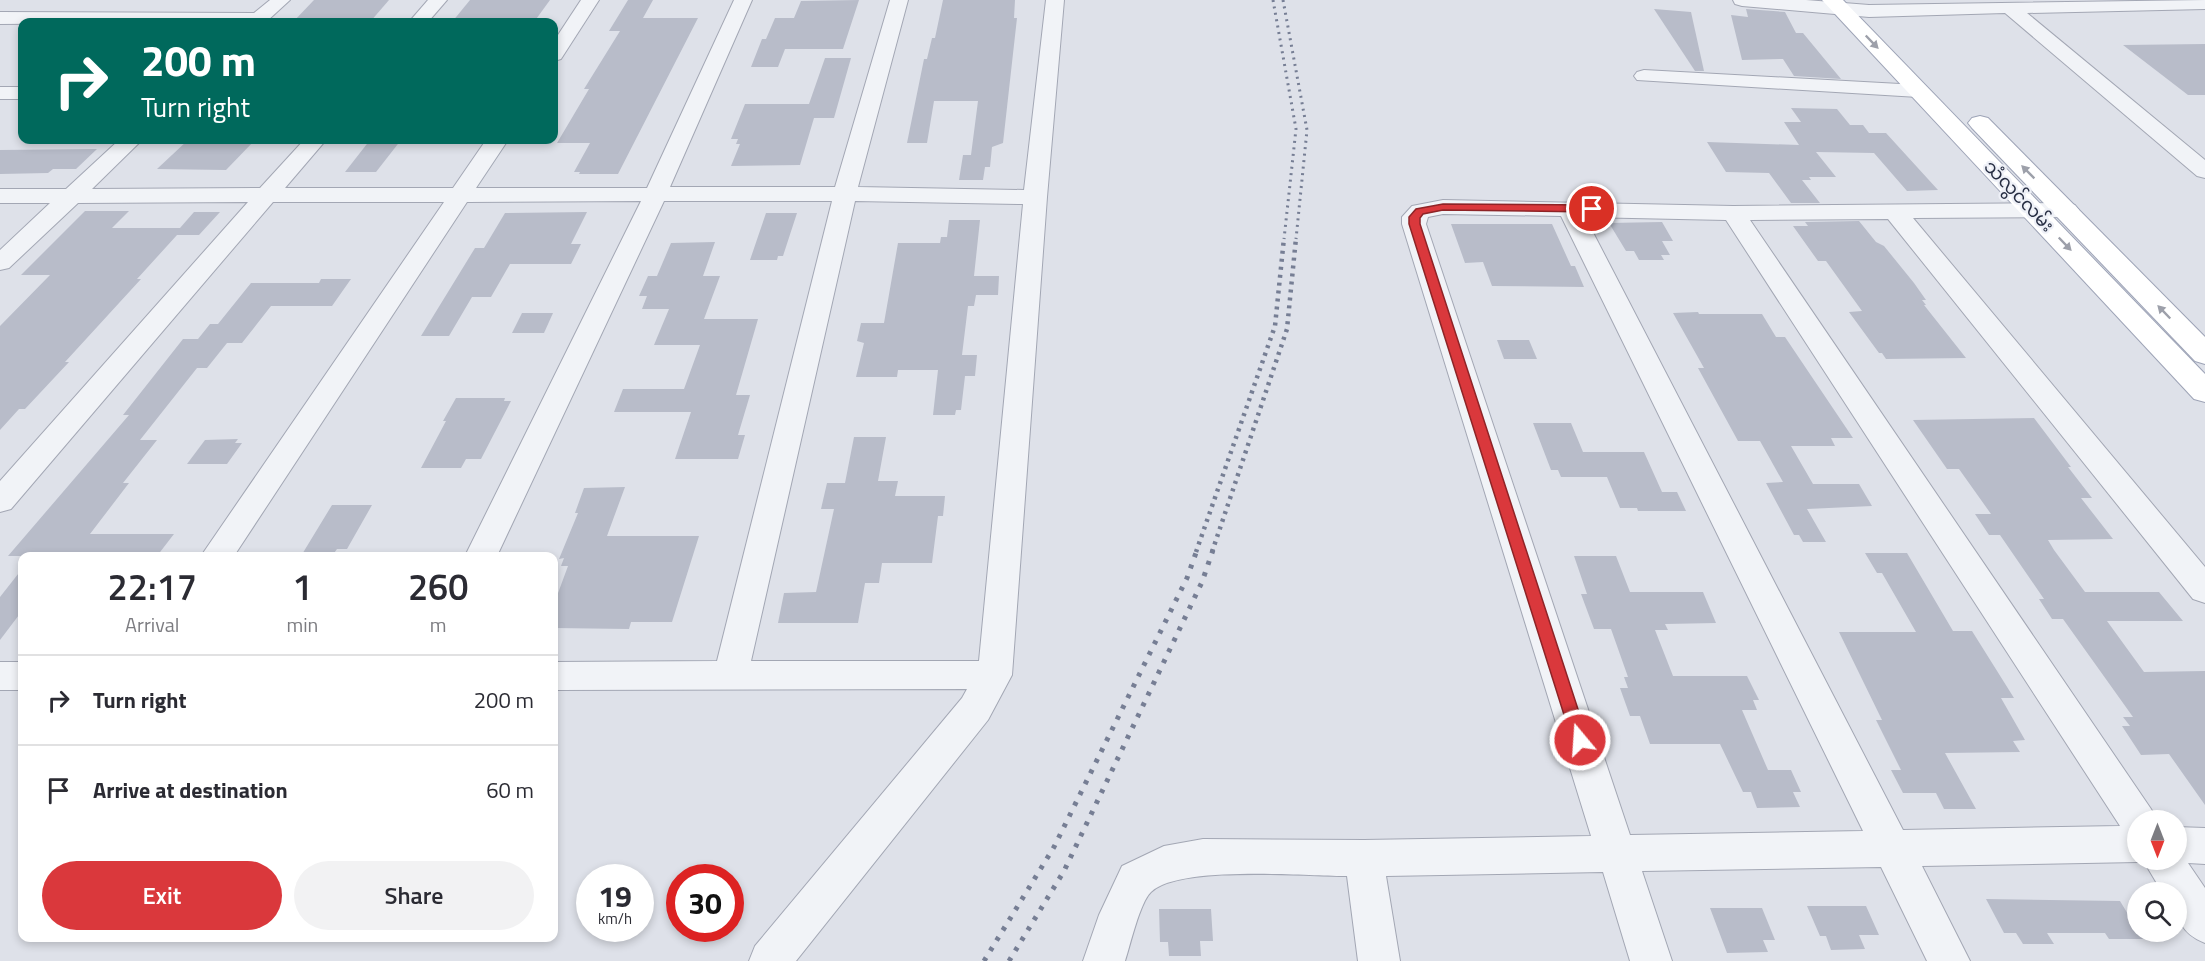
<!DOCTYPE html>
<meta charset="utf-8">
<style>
:root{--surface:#fff;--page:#f2f2f3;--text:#2b2b33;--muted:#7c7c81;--line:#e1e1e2;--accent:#da383c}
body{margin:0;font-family:"Titillium Web","Noto Sans Myanmar",sans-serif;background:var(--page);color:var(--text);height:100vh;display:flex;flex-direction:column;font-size:22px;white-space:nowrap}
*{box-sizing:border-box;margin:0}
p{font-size:20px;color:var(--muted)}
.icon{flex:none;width:33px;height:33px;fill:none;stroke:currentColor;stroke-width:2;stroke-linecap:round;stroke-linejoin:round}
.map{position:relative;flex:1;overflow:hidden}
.drawer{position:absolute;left:18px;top:552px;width:540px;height:390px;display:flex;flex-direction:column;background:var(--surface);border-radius:12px;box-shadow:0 3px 9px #0003}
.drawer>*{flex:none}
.guide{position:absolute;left:18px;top:18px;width:540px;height:126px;border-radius:12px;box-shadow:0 3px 9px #0003;background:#00695c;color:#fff;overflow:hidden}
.needle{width:39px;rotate:180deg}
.buttons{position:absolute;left:2127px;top:810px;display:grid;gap:12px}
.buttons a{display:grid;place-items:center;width:60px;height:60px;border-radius:50%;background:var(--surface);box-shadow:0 3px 9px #0003;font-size:30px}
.speed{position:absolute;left:576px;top:864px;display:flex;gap:12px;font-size:30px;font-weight:700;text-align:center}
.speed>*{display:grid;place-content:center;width:78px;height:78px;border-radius:50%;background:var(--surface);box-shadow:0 3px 9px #0003;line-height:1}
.speed small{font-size:15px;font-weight:400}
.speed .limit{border:9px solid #d22;background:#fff;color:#111}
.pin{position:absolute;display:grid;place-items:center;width:51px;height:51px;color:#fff;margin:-26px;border:3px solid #fff;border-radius:50%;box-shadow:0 2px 6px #0007}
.me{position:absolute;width:66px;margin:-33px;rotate:342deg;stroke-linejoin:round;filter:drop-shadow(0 0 4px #0008)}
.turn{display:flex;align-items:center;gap:21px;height:126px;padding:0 24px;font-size:27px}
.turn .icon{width:78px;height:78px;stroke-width:2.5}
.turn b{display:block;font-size:42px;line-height:51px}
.eta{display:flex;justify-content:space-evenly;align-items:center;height:102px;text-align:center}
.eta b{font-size:36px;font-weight:600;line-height:42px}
.button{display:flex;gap:12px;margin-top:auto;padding:12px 24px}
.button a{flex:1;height:69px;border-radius:36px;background:var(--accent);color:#fff;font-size:24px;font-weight:600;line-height:69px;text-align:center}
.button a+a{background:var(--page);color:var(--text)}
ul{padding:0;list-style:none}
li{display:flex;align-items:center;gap:18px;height:90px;padding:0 24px;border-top:2px solid var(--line)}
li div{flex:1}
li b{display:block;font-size:22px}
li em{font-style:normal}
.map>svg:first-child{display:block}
.building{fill:#b8bcc9}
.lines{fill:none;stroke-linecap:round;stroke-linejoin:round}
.street-casing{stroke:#a3a7b4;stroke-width:2}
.primary-casing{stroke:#9da3b6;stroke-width:2}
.street{fill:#f1f3f7;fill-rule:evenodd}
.primary{fill:#fff;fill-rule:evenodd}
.rail-far2{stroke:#767e94;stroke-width:3;stroke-dasharray:2 4.5;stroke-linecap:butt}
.rail-far1{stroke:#767e94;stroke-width:4.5;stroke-dasharray:3 5;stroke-linecap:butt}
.rail{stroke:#767e94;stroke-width:5;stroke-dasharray:4 8;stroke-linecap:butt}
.oneway{fill:#9da0aa}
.route{fill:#da383c;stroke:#8e2427;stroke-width:1.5}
.labels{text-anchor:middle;stroke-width:4.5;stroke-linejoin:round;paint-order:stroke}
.far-street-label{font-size:18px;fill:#262d42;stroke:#eef0f7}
</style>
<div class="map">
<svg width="2205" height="961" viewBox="0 0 2205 961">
<rect width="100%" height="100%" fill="#dee1e9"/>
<!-- building -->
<g class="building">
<polygon points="314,0 389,0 370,22 293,22"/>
<polygon points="470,0 550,0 534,22 452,22"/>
<polygon points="628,0 653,0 643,18 698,18 618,174 579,174 580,172 574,172 590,143 557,143 589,89 584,89 620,31 609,31"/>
<polygon points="859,0 843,49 785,49 778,67 751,67 762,39 766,39 775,18 794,18 801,1"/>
<polygon points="943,0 1015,0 1014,18 1017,18 1003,143 992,147 990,167 985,167 983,180 959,180 963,155 971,155 978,101 934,101 927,143 907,143 924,59 927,59 932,38 935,38"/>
<polygon points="1654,9 1691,12 1704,71 1695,71"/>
<polygon points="1746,9 1785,12 1796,33 1803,33 1841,79 1794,76 1783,59 1742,60 1731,15 1748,17"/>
<polygon points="2205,44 2205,95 2188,95 2123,45"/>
<polygon points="825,58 851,58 834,118 814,118 800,165 731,166 740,144 736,144 738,139 731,139 745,104 809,104"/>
<polygon points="1791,108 1837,109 1850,125 1863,125 1869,133 1886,133 1938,190 1907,191 1874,153 1816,152 1836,177 1809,177 1811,180 1802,180 1820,203 1791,203 1769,173 1726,172 1707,142 1799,145 1784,122 1801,122"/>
<polygon points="188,140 255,140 226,170 157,169"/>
<polygon points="370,140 401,140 376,172 345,172"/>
<polygon points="97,149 76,169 53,169 48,173 0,174 0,150"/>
<polygon points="85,211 129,211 112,228 180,228 194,212 220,212 199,235 177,235 137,279 141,279 65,362 69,362 25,409 19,409 0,430 0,326 50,275 21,275"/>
<polygon points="587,212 571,244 581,244 571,264 510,264 491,297 472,297 449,336 421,336 475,248 484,248 505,213"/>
<polygon points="766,213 797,213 783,256 778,256 777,260 750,260"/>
<polygon points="949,220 980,220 974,276 999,276 998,295 976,295 974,306 968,306 962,355 977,355 975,376 965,376 961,410 956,410 955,415 933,415 938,370 898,370 897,377 856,377 864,343 857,341 861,323 884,323 898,243 940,243 941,237 947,237"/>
<polygon points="1859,221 1876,242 1884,246 1914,283 1926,300 1922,300 1926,305 1924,305 1966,358 1886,359 1882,353 1879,353 1849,312 1862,311 1826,261 1818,261 1793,226 1808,226 1805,222"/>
<polygon points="1662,222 1673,241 1662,241 1670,255 1661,255 1664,260 1639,260 1634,251 1626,251 1609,223"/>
<polygon points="1451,224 1552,224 1571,266 1575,266 1584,287 1492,286 1483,262 1465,263"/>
<polygon points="715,242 703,276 720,276 704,319 758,319 736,395 750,395 738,435 745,435 738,459 675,459 691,412 614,412 623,389 684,389 700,345 654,345 669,309 642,309 647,296 639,296 648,276 657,276 671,243"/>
<polygon points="321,279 351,279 332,306 271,306 242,343 227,343 207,368 197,368 140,440 157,440 123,483 129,483 90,534 174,534 157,556 8,556 129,415 123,415 183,339 198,339 210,324 218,324 251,283 319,283"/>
<polygon points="1698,312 1699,314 1762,314 1776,337 1785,337 1853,438 1831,438 1835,446 1791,446 1813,484 1859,484 1872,506 1807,509 1826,542 1803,542 1799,535 1794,535 1766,483 1783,482 1760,441 1738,441 1698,368 1704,368 1673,313"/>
<polygon points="522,313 553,313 544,333 512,333"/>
<polygon points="1497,340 1529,340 1537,359 1504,359"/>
<polygon points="456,398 505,398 504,401 511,401 481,459 466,459 461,468 421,468 446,421 443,421"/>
<polygon points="2034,418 2071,467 2068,467 2092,498 2081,498 2113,539 2048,540 2054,550 2085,592 2159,592 2183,621 2107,621 2144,672 2205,671 2205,805 2169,754 2141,755 2122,726 2130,726 2123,717 2133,717 2063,619 2052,619 2039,599 2044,599 2000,535 1989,535 1975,514 1991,514 1959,469 1947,469 1913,420"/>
<polygon points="1533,423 1571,423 1583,452 1644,452 1662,492 1677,492 1686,511 1638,511 1637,508 1620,508 1607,477 1561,477 1558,470 1551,470"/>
<polygon points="854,437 886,437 878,481 898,481 895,496 945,496 943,516 938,516 932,563 882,563 879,583 865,583 858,623 778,623 784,593 816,592 834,509 821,509 827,483 845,483"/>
<polygon points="238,439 235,443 242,443 227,464 187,464 205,440"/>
<polygon points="625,487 607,536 699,536 672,622 631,622 629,629 554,628 554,604 568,566 561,566 564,558 559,559 578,513 575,513 584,488"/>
<polygon points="332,505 372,505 347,549 337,549 332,556 301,556"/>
<polygon points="1865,553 1907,553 1953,631 1972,631 2014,698 2001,698 2025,740 2013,741 2020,752 1945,753 1976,809 1944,809 1936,793 1903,793 1891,770 1901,770 1876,720 1882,720 1839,632 1916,632 1882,573 1877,573"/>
<polygon points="1574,556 1616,556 1630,592 1703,592 1716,623 1665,624 1668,630 1655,630 1673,676 1747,676 1759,700 1753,700 1757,710 1742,710 1768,770 1791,770 1801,792 1793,792 1800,807 1757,808 1751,792 1743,792 1720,744 1650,744 1640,716 1630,716 1620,688 1628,688 1624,677 1628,677 1611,629 1594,629 1581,594 1587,594"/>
<polygon points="22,569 22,611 0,640 0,597"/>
<polygon points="1986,899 2120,901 2143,939 2109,939 2105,933 2047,933 2054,944 2023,944 2016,933 2004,933"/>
<polygon points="1807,906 1866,906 1879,935 1859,935 1865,949 1831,950 1826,936 1820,936"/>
<polygon points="1710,908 1762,908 1775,940 1763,940 1768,952 1727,953"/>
<polygon points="1159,909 1211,909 1213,941 1200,941 1201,956 1169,956 1168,942 1160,942"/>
</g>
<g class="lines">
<defs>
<g id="street">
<polygon points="270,0 290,0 266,22 0,24 0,12 254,13"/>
<polygon points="428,0 447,0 428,22 409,22"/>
<polygon points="581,0 599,0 561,59 554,61 554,41"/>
<path d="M734 0H752L670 187H835L890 0H908L858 187 1024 190 1046 0H1064L1047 197 1012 675 988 720 796 961H749L755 946 962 698 967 689 554 690V662L717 661 832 201H664L497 556H465L641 201 467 202 234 556H201L444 202H273L11 509 0 512V481L248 202 78 203 9 268 0 270V250L50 203H0V189H66L119 140H142L92 189 260 188 304 140H326L285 188H453L486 140H508L476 188H647ZM855 201 1023 204 979 661H751Z"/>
<polygon points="1733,0 1806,0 1869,5 2205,0 2205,9 2027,13 2205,160 2205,178 2197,176 2005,13 1869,17 1742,6 1735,4"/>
<polygon points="1644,70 1918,85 1925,87 1928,91 1925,95 1918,97 1637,80 1634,76 1637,72"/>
<rect x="0" y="87" width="22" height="12"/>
<path d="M1443 200 1733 206 2067 203 2075 205 2079 210 2075 215 2067 217 1913 218 2205 567V603L2193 599 1888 219 1750 220 2151 809 2157 820H2138V860H2176V827L2205 828V864L2188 863 2205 888V943C2180 933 2176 918 2176 892H2162L2143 860 2138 862 1922 866 1970 961H1927L1881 867 1642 871 1672 961H1630L1603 872 1386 876 1400 961H1358L1347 876C1306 876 1179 865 1151 892 1140 902 1130 946 1125 961H1083L1099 915 1122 866 1164 846 1203 839 1364 840 1591 836 1402 224V217L1412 206ZM1443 214 1561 216 1863 831 1630 835 1426 224 1428 217ZM1585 217 1726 220 2120 826 1903 830Z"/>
<rect x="0" y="662" width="22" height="28"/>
</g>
<g id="primary">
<polygon points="1822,0 1843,0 2205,374 2205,402 2194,399"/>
<polygon points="1980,116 1988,118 2205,337 2205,364 2195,361 1972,128 1968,123 1972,118"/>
</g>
</defs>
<!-- street casing -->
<use href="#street" class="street-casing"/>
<!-- primary casing -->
<use href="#primary" class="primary-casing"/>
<!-- street -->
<use href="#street" class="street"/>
<!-- primary -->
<use href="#primary" class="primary"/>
<!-- rail-far2 -->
<g class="rail-far2">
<polyline points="1273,0 1296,129 1284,239"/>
<polyline points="1283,0 1307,130 1296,239"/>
</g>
<!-- rail-far1 -->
<g class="rail-far1">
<polyline points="1196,552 1275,326 1284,238"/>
<polyline points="1212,552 1287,329 1296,238"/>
</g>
<!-- rail -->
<g class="rail">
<polyline points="984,961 1054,847 1187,578 1197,550"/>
<polyline points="1009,961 1064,871 1202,582 1213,550"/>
</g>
</g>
<!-- one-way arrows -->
<defs><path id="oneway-solid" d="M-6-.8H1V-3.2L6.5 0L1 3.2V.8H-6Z" transform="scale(1.5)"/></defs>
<g class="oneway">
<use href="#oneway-solid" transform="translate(1872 42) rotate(46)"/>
<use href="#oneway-solid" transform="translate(2028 172) rotate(-135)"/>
<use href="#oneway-solid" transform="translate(2065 244) rotate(46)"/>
<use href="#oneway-solid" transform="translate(2164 312) rotate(-134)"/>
</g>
<!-- route -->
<polygon class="route" points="1443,204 1592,205 1598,209 1592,212 1443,210 1423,214 1420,218 1420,224 1588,740 1586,745 1580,747 1574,745 1572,740 1409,224 1409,217 1416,209"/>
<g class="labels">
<!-- far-street labels -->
<g class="far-street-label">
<text transform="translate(2019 196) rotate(46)" y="6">သံလွင်လမ်း</text>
</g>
</g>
</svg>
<div class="buttons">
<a><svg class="needle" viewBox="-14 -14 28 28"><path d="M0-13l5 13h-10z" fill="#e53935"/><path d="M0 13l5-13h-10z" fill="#7c7c81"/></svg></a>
<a><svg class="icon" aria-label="search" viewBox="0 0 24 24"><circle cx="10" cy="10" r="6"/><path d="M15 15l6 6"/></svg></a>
</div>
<div class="speed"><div>19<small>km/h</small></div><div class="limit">30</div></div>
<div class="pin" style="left:1592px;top:209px;background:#d93025"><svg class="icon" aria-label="arrive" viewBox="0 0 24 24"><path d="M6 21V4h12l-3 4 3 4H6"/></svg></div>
<svg class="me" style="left:1580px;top:740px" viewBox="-20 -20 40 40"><circle r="17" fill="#da383c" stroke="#fff" stroke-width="3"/><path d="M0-11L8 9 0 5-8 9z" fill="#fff"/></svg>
<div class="guide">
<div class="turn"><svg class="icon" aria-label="right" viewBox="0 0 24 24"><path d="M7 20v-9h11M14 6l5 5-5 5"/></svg><div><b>200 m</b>Turn right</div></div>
</div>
<section class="drawer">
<div class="eta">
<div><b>22:17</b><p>Arrival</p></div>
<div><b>1</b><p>min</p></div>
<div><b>260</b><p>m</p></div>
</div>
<ul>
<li><svg class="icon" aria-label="right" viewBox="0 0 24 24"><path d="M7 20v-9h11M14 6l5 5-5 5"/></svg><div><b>Turn right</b></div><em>200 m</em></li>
<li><svg class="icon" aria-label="arrive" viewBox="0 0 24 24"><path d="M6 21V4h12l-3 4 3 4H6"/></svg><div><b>Arrive at destination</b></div><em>60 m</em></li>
</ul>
<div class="button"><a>Exit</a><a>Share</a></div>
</section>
</div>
